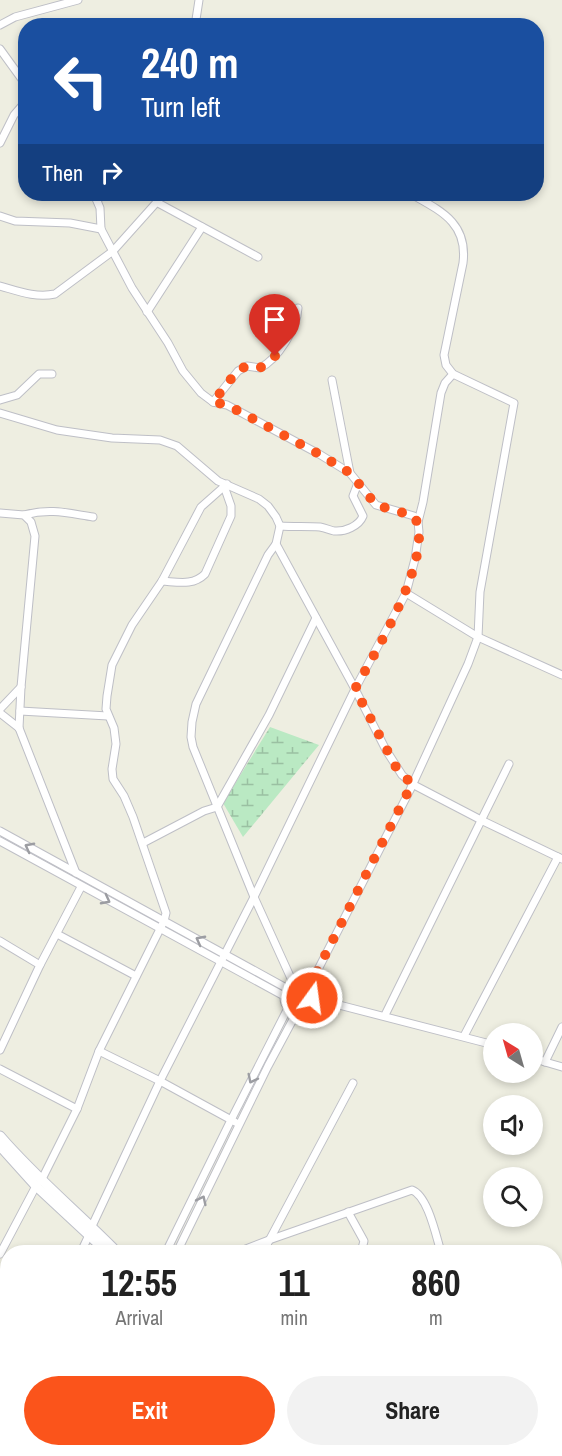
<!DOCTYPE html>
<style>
:root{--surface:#fff;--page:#f2f2f2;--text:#222;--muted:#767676;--accent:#fb541b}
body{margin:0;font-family:"Archivo Narrow",sans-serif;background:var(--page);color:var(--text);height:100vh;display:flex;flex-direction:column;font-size:22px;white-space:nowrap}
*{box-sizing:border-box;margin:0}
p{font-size:20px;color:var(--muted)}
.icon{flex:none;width:33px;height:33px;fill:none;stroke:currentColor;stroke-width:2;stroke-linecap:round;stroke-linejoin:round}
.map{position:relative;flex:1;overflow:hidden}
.side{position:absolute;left:0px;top:1245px;width:562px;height:212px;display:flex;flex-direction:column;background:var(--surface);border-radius:24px 24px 0 0;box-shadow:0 3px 9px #0003}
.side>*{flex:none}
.banner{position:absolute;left:18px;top:18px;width:526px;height:183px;border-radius:24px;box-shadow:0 3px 9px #0003;background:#1a4fa0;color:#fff;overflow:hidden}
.needle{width:39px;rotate:323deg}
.fabs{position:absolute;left:483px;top:1023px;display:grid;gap:12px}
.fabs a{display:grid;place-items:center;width:60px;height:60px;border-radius:50%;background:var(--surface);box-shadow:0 3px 9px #0003;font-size:30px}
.pin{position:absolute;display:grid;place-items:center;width:51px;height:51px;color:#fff;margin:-62px -26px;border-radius:50% 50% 50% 0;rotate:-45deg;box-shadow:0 0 6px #0007}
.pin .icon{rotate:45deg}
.me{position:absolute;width:66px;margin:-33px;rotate:14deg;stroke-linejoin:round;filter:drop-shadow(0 0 4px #0008)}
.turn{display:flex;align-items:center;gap:21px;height:126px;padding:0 24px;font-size:27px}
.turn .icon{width:78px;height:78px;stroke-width:2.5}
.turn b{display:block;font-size:42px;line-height:51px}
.then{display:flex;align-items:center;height:57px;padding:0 24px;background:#0003;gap:12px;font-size:22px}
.eta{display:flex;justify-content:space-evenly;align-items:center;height:102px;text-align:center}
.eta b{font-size:36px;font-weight:700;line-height:42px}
.action{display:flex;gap:12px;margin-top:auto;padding:12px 24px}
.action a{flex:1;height:69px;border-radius:36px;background:var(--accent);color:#fff;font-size:24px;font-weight:700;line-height:69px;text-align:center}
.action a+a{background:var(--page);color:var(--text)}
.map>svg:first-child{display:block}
.wetland{fill:url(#wetland-marsh)}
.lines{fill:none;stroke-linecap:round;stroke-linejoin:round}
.street-casing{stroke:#bebfc6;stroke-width:9}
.secondary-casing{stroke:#bec0c9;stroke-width:11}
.street{stroke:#fff;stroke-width:7}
.secondary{stroke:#fff;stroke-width:9}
.oneway{stroke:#9c9da2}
.route{stroke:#fb541b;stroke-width:10;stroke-dasharray:0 18}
</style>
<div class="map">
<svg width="562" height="1456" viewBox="0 0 562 1456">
<defs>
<pattern id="wetland-marsh" width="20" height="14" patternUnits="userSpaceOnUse" patternTransform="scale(1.5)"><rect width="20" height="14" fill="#bae9c3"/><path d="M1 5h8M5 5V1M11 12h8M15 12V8" fill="none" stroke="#9ac0a2"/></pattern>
</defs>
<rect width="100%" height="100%" fill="#eeeee1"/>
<!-- wetland -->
<polygon class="wetland" points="270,727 319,745 243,837 223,803"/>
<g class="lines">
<defs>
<g id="street">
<polyline points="0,25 15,17 78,0"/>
<polyline points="195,26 199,0"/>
<polyline points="0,49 26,85"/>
<polyline points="0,143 14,115 26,101"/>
<polyline points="97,200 104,194"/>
<polyline points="158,203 258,257"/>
<polyline points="0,216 15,221 70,223 101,229"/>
<path d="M0 286C18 291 35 298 55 294L113 251 164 194"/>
<polyline points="147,312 202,227"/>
<polyline points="332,380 350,473"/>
<polyline points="0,400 17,395 39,374 52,374"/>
<path d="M213 402 238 371 247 366 260 368C278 359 297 328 298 308"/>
<polyline points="0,413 57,430 112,438 160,440 177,446 218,481 259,499 268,506 276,517 280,526 276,544 268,555 196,704 192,722 191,737 193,747 254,897 294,985"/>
<polyline points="0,513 24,515 31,522 35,536 21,687 19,728"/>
<path d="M24 515C50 508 67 513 93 517"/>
<polyline points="418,522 423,502 441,393 445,383 453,374"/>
<path d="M280 526C294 527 307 526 320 527 325 528 330 530 334 531 345 532 359 526 363 516L353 496 358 483"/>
<polyline points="276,544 355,689 386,750 402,775 412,784 483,821 562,859"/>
<path d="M162 581C178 582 193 586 205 574L231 516V506L224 486"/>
<polyline points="406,593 478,637 562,675"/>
<polyline points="0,709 21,687"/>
<polyline points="20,711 108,716"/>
<polyline points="0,713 19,728 76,873"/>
<polyline points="0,831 288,989"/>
<polyline points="0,841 284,996"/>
<polyline points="143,843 204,811 217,807 269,715 316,618"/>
<polyline points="57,934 136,976"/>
<polyline points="0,941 40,965"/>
<circle cx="298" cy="998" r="14"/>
<path d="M308 989 410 790 468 664 478 637 480 592 514 403 453 374 446 365 444 355 463 263C468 223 441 211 411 194"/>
<polyline points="312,998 494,1045"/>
<polyline points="385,1015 509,764"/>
<polyline points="464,1036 558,857"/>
<polyline points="0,1050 40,965 81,887"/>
<polyline points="99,1051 160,1081 235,1122"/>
<polyline points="532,1057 545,1062 562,1027"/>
<polyline points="545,1062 562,1067"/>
<polyline points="0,1069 77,1109"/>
<polyline points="41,1181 77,1109 99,1051 164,921 166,913 133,817 124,796 113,779 112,769 116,744 114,728 106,709 107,696 112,665 132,625 162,581 201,507 227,484"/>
<polyline points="348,1212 364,1241 361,1252"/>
<polyline points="92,1226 160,1081 254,897 355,689 406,593 415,559 419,532 418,522 414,516 376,505 350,473 319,454 227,405 213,402 201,393 183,371 168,343 132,288 101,229 100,208 94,194"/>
<polyline points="81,1252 89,1235"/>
<polyline points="166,1252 231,1120 288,1008"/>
<polyline points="177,1252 268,1066 297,1012"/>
<path d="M238 1252 269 1240 412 1190C428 1196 436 1236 441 1252"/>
<polyline points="263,1252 353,1083"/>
<polyline points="0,1254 36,1186"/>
<polyline points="3,1408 8,1399"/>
<polyline points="191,1449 199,1456"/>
<polyline points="85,1456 87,1449"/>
<polyline points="350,1456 354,1449"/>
</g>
<g id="secondary">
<path d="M0 1136C36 1178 79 1213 117 1252"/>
<polyline points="0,1146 36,1186 107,1252"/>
<polyline points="316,1449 324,1456"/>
<polyline points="330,1449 337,1456"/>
</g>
</defs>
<!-- street casing -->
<use href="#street" class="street-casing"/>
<!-- secondary casing -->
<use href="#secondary" class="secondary-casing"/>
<!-- street -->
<use href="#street" class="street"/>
<!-- secondary -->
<use href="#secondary" class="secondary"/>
</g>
<!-- one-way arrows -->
<defs><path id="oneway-chevron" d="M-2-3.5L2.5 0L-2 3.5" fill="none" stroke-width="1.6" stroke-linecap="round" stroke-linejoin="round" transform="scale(1.5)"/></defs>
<g class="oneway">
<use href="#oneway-chevron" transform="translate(29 847) rotate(-152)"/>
<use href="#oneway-chevron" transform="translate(106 900) rotate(28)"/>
<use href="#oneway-chevron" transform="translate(200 940) rotate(-152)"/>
<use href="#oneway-chevron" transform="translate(252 1079) rotate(117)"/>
<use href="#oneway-chevron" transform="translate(202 1200) rotate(-64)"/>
</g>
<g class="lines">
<!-- route -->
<path class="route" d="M275 356 260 368 247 366 238 370 213 402 227 405 319 454 350 473 376 505 414 516C437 553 374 654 355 689L397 769 412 784 308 989 312 998"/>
</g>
</svg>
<div class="fabs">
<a><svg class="needle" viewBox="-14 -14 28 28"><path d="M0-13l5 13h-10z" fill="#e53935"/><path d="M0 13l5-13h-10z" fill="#767676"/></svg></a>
<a><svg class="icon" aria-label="sound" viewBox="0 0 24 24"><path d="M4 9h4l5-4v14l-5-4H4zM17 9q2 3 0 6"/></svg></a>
<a><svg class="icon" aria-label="search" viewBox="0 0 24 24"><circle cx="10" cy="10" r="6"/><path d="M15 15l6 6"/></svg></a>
</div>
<div class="pin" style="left:275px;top:356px;background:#d93025"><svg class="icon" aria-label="arrive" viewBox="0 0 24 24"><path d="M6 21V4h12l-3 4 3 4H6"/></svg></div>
<svg class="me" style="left:312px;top:998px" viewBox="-20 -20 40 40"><circle r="17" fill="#fb541b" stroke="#fff" stroke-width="3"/><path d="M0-11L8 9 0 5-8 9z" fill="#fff"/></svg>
<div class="banner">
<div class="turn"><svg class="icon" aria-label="left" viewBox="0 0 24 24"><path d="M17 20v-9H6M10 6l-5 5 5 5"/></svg><div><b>240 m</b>Turn left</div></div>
<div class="then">Then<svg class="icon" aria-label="right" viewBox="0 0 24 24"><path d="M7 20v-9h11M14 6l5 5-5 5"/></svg></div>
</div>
<section class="side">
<div class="eta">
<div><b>12:55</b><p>Arrival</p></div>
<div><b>11</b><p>min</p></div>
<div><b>860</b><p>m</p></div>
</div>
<div class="action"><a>Exit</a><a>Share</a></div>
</section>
</div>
